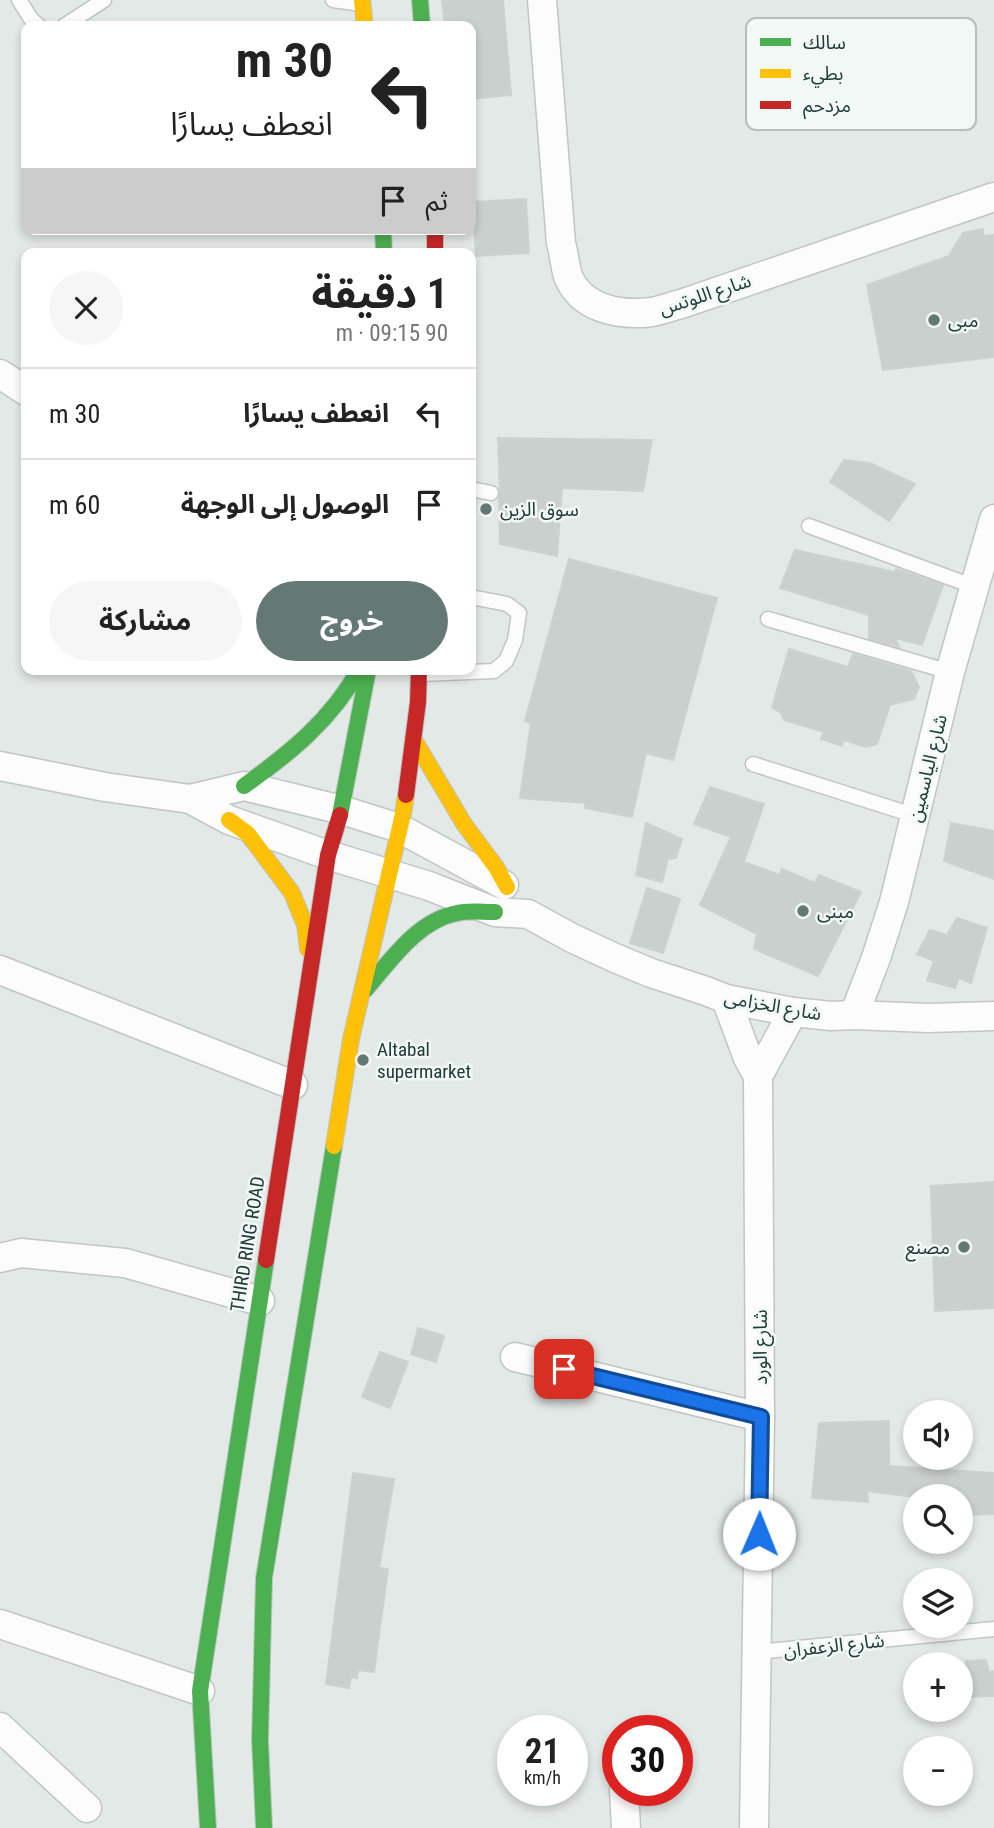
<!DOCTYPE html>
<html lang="ar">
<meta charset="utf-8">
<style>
:root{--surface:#fff;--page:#f6f6f6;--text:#222;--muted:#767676;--line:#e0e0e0;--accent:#657974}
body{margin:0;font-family:"Roboto Condensed","Noto Sans Arabic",sans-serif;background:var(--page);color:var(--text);direction:rtl;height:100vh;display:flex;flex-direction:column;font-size:26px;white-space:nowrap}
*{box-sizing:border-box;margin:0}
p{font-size:23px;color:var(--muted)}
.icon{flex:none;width:38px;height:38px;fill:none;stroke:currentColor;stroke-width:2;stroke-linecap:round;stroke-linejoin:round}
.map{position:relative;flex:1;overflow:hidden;direction:ltr}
.details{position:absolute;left:21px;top:248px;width:455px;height:427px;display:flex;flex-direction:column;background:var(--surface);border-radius:14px;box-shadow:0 4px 10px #0003;direction:rtl}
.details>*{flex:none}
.hud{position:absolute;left:21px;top:21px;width:455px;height:214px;border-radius:14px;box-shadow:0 4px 10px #0003;direction:rtl;background:#fff;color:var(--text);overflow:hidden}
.buttons{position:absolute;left:903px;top:1400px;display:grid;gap:14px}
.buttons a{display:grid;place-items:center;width:70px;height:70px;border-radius:50%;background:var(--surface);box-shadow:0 4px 10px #0003;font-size:35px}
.speed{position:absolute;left:497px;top:1715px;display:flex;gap:14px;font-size:35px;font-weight:700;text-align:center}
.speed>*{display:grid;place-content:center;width:91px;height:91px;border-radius:50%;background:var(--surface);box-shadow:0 4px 10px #0003;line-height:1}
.speed small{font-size:18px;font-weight:400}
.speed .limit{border:10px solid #d22;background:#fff;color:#111}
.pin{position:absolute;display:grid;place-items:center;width:60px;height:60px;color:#fff;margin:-30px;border-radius:14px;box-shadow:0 4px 10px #0006}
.me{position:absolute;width:77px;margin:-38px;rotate:1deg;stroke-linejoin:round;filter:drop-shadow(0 0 5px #0008)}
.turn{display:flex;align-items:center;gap:24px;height:147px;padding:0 28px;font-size:32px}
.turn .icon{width:91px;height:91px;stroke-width:2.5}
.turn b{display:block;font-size:49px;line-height:60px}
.then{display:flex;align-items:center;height:66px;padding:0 28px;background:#0003;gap:14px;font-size:26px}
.round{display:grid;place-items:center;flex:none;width:74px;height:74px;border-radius:37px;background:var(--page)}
.overview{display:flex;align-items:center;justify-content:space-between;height:119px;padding:0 28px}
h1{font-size:42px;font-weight:700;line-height:52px}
.button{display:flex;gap:14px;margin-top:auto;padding:14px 28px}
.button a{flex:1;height:80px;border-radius:42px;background:var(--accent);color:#fff;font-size:28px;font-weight:700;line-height:80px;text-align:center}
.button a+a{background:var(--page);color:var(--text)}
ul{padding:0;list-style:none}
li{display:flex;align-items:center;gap:21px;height:91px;padding:0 28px;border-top:2px solid var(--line)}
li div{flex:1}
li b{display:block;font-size:26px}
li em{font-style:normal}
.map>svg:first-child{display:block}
.building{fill:#cad0ce;stroke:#ccd2cf;stroke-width:2}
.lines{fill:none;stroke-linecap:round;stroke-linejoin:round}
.lane-casing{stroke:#c0c6c3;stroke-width:17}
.street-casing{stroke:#c0c6c3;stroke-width:31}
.fast-casing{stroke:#bcc5c3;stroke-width:18}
.slow-casing{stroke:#bcc5c3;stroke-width:18}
.jam-casing{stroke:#bcc5c3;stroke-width:18}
.lane{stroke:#fbfcfb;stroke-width:14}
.street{stroke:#fbfcfb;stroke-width:28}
.fast{stroke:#4caf50;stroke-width:16}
.slow{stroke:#ffc107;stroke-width:16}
.jam{stroke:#c62828;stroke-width:16}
.route-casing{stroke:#114b97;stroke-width:18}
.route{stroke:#1a73e8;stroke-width:12}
.poi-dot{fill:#657974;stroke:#f1f8f5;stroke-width:2.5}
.labels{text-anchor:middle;stroke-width:5;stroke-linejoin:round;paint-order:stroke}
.street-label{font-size:19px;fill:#213c36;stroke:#f1f8f5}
.poi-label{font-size:19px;fill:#213c36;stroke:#f1f8f5;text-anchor:start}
.key{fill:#f1f8f5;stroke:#b3c0bc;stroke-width:2}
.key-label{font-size:19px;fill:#213c36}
</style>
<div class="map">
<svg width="994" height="1828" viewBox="0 0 994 1828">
<rect width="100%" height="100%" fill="#e3e9e6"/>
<!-- building -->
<g class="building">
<polygon points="442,0 503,0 511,95 471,99 471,26 445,26"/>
<polygon points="526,199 529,253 476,256 473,202"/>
<polygon points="983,229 983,236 994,235 994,357 883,370 867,285 949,256 963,233"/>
<polygon points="498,438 652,440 643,491 562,488 557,556 500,544 499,498 500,494"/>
<polygon points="844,460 870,463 915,484 889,521 830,482"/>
<polygon points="795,550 895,572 896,569 943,585 922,645 895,638 899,647 869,639 869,615 780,588"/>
<polygon points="569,559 717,598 673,760 646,753 632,817 585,808 586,803 520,798 531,723 525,721"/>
<polygon points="789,649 848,667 853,654 911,671 919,687 914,699 890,705 877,744 866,747 843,740 842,746 821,739 824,732 784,720 781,713 772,707"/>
<polygon points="710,787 764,804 744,862 780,875 782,869 815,883 819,875 861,892 818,976 754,949 757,934 700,905 731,837 694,824"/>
<polygon points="646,823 682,839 676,858 668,859 662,882 636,875"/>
<polygon points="951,823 994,831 994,879 944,861"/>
<polygon points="647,888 680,899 663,953 630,943"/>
<polygon points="957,918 987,928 971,983 959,978 955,988 927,980 934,961 917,954 930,930 947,935"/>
<polygon points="994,1182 994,1308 935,1311 931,1186"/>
<polygon points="418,1328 444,1336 436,1362 411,1354"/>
<polygon points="380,1352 408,1362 390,1408 362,1397"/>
<polygon points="889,1421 889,1466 994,1473 994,1514 961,1515 961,1496 906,1496 867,1491 868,1502 812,1498 819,1423"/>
<polygon points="353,1473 394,1479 379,1568 388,1569 374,1672 358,1670 357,1678 351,1677 349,1688 326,1684"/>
<polygon points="986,1660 989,1672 994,1671 994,1696 965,1697 966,1661"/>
</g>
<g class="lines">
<defs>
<g id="lane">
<polyline points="19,0 31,19 39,26"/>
<polyline points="333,0 361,4"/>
<polyline points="64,26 104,0"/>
<polyline points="471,489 491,493"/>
<polyline points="809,526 975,587"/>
<polyline points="768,619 950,672"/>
<polyline points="420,674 494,671 506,661 515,640 519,613 507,604 471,597"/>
<polyline points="753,764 916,816"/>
<polyline points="757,1652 994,1629"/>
</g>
<g id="street">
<path d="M542 0 561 243C564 254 565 266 568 276 581 309 620 316 652 312 662 310 673 306 684 303L994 197"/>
<polyline points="0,374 26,391"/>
<polyline points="0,766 105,787 190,799 244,786 342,810 399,828 504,885"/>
<polyline points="190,799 229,820 328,855 429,886 495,912 528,914 572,938 615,958 651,973 706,991 726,999 793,1012 831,1016 854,1015 928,1018 994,1016"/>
<polyline points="0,970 293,1085"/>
<polyline points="726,999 748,1058 758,1076 760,1417 754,1828"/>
<polyline points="854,1015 876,958 894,902 950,672 994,519"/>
<polyline points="758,1076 793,1012"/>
<polyline points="0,1258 21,1253 125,1263 260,1301"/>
<polyline points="515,1357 760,1417"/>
<polyline points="0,1624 200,1691"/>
<polyline points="0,1727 87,1808"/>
<polyline points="624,1790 626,1828"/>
</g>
<g id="fast">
<polyline points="420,0 422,26"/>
<polyline points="383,229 384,254"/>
<path d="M244 786C290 753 331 720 359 670"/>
<polyline points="340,815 368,670"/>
<path d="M366 989C391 960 417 921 457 913 469 910 482 912 495 912"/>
<polyline points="208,1828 200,1691 266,1260"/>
<polyline points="264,1828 260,1740 264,1578 334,1146"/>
</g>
<g id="slow">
<polyline points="362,0 365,26"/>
<polyline points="413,738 464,824 496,867 507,887"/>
<polyline points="229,820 248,834 292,893 305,925 308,949"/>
<polyline points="334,1146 351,1039 403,814 406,795"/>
</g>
<g id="jam">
<polyline points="435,229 435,254"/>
<polyline points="406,795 418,702 419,670"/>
<polyline points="266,1260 328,855 340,815"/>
</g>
</defs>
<!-- lane casing -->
<use href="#lane" class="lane-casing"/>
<!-- street casing -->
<use href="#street" class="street-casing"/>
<!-- fast casing -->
<use href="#fast" class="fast-casing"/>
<!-- slow casing -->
<use href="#slow" class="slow-casing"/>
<!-- jam casing -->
<use href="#jam" class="jam-casing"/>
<!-- lane -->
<use href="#lane" class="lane"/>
<!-- street -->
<use href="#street" class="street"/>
<!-- fast -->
<use href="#fast" class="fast"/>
<!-- slow -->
<use href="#slow" class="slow"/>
<!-- jam -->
<use href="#jam" class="jam"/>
</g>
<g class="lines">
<defs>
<polyline id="route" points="564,1369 761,1417 759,1534"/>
</defs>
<!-- route casing -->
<use href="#route" class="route-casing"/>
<!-- route -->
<use href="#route" class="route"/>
</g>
<!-- markers -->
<g class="poi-dot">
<circle cx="934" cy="320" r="7"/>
<circle cx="486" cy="509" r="7"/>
<circle cx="803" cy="911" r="7"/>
<circle cx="363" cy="1060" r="7"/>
<circle cx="964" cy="1247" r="7"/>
</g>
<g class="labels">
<!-- street labels -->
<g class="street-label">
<text transform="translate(705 294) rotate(-18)" y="7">شارع اللوتس</text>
<text transform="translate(927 768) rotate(-76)" y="7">شارع الياسمين</text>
<text transform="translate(773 1005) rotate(10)" y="7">شارع الخزامى</text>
<text transform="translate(247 1244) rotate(-81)" y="7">THIRD RING ROAD</text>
<text transform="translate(760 1347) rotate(-90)" y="7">شارع الورد</text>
<text transform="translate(834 1645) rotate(-6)" y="7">شارع الزعفران</text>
</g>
<!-- poi labels -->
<g class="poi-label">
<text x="948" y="327">مبى</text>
<text x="500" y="516">سوق الزين</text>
<text x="817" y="918">مبنى</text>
<text x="377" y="1056">Altabal<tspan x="377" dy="22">supermarket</tspan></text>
<text x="950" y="1254" text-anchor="end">مصنع</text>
</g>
</g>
<!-- legend -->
<rect x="746" y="18" width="230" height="112" rx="10" class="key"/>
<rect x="760" y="38" width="31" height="8" fill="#4caf50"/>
<rect x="760" y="69" width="31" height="9" fill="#ffc107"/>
<rect x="760" y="101" width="31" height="8" fill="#c62828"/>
<g class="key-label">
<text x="803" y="49">سالك</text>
<text x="803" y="80">بطيء</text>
<text x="803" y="112">مزدحم</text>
</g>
</svg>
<div class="buttons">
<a><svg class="icon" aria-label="sound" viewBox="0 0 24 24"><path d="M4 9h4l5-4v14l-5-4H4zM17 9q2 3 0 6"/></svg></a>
<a><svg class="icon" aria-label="search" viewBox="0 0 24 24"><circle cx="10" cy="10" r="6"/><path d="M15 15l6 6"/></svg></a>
<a><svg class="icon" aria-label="layers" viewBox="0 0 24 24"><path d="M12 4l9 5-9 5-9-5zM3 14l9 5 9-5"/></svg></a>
<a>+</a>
<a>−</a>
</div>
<div class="speed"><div>21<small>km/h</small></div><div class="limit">30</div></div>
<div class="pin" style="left:564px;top:1369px;background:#d93025"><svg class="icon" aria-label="arrive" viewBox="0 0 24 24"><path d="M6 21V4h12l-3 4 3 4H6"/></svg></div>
<svg class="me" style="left:759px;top:1534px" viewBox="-20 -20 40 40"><circle r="19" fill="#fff"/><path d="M0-13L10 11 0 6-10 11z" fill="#1a73e8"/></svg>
<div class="hud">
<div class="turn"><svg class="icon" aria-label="left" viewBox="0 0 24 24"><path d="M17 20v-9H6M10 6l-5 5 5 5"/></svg><div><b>30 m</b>انعطف يسارًا</div></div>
<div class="then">ثم<svg class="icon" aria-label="arrive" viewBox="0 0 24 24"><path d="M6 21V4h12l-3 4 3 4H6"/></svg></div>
</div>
<section class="details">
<div class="overview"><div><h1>1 دقيقة</h1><p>90 m · 09:15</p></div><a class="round"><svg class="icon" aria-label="close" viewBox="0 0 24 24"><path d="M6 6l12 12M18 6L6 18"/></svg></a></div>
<ul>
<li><svg class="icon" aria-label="left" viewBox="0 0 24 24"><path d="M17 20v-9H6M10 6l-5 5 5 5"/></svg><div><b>انعطف يسارًا</b></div><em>30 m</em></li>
<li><svg class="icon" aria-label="arrive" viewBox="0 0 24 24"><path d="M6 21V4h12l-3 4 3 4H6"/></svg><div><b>الوصول إلى الوجهة</b></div><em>60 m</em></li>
</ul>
<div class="button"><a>خروج</a><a>مشاركة</a></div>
</section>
</div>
